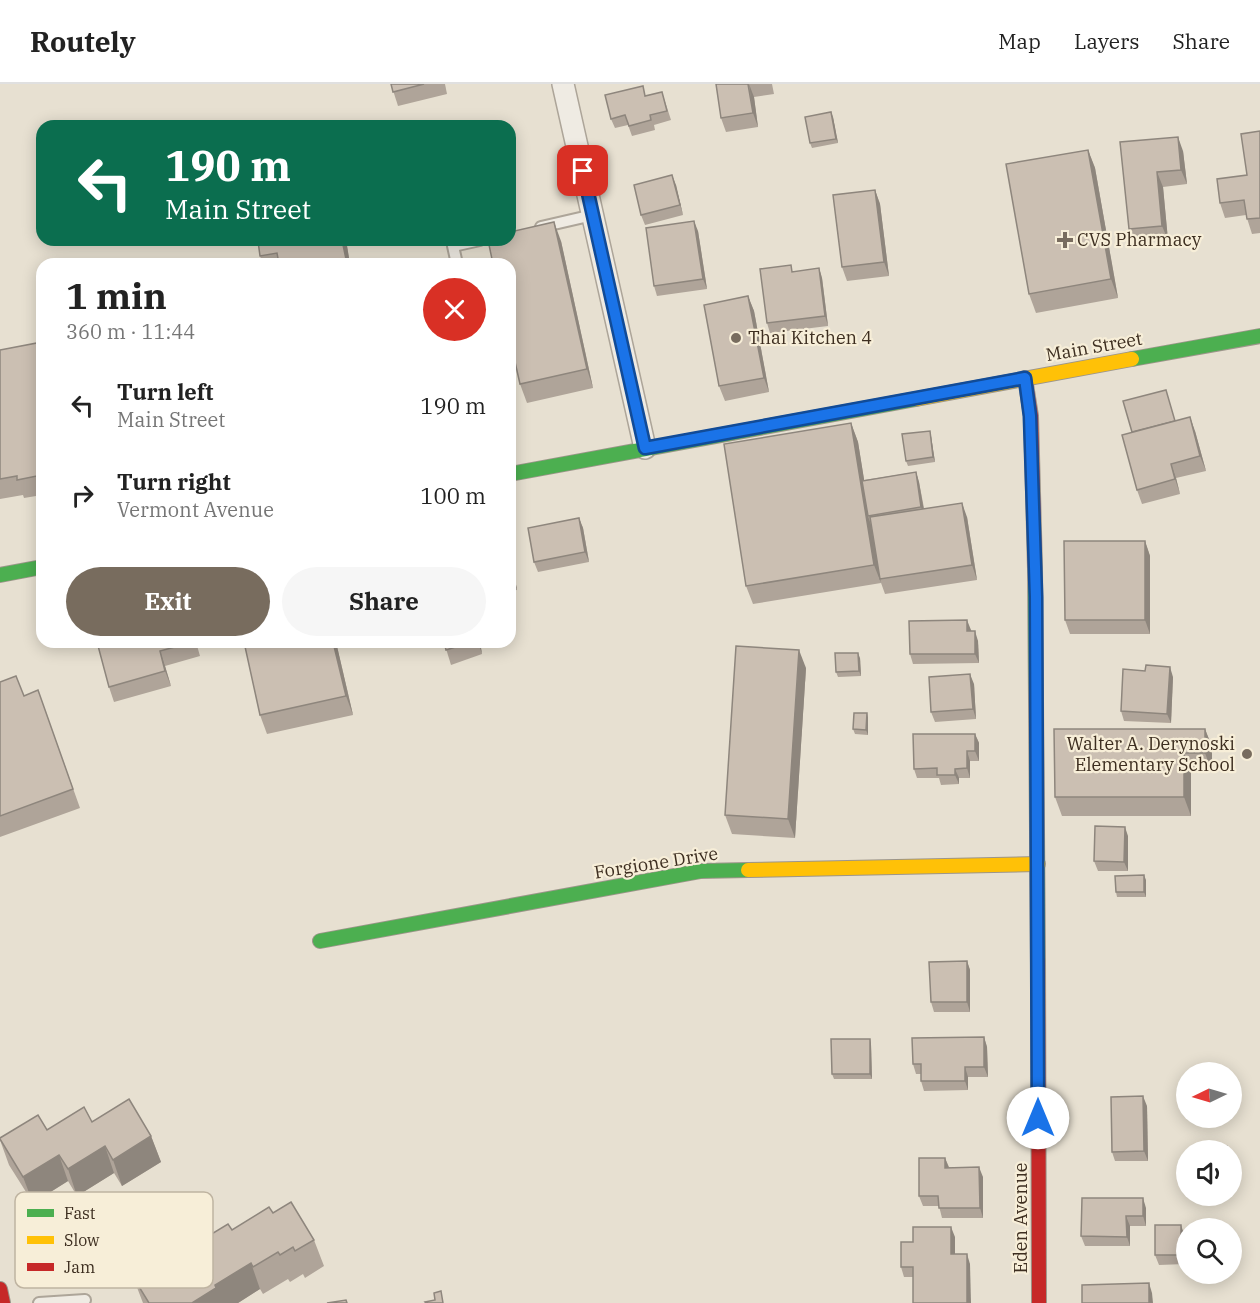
<!DOCTYPE html>
<meta charset="utf-8">
<style>
:root{--surface:#fff;--page:#f6f6f6;--text:#222;--muted:#767676;--line:#e0e0e0;--accent:#786c5e}
body{margin:0;font-family:"IBM Plex Serif",serif;background:var(--page);color:var(--text);height:100vh;display:flex;flex-direction:column;font-size:22px;white-space:nowrap}
*{box-sizing:border-box;margin:0}
p{font-size:20px;color:var(--muted)}
.icon{flex:none;width:33px;height:33px;fill:none;stroke:currentColor;stroke-width:2;stroke-linecap:round;stroke-linejoin:round}
.map{position:relative;flex:1;overflow:hidden}
.details{position:absolute;left:36px;top:174px;width:480px;height:390px;display:flex;flex-direction:column;background:var(--surface);border-radius:18px;box-shadow:0 3px 15px #0003}
.details>*{flex:none}
.hud{position:absolute;left:36px;top:36px;width:480px;height:126px;border-radius:18px;box-shadow:0 3px 15px #0003;background:#0b6e4f;color:#fff;overflow:hidden}
.needle{width:39px;rotate:265deg}
.buttons{position:absolute;left:1176px;top:978px;display:grid;gap:12px}
.buttons a{display:grid;place-items:center;width:66px;height:66px;border-radius:50%;background:var(--surface);box-shadow:0 3px 15px #0003;font-size:30px}
.pin{position:absolute;display:grid;place-items:center;width:51px;height:51px;color:#fff;margin:-26px;border-radius:12px;box-shadow:0 3px 9px #0006}
.me{position:absolute;width:66px;margin:-33px;rotate:0deg;stroke-linejoin:round;filter:drop-shadow(0 0 4px #0008)}
.turn{display:flex;align-items:center;gap:21px;height:126px;padding:0 30px;font-size:27px}
.turn .icon{width:78px;height:78px;stroke-width:2.5}
.turn b{display:block;font-size:42px;line-height:51px}
.round{display:grid;place-items:center;flex:none;width:63px;height:63px;border-radius:32px;background:var(--page)}
.summary{display:flex;align-items:center;justify-content:space-between;height:102px;padding:0 30px}
h1{font-size:36px;font-weight:700;line-height:45px}
.action{display:flex;gap:12px;margin-top:auto;padding:12px 30px}
.action a{flex:1;height:69px;border-radius:36px;background:var(--accent);color:#fff;font-size:24px;font-weight:700;line-height:69px;text-align:center}
.action a+a{background:var(--page);color:var(--text)}
ul{padding:0;list-style:none}
li{display:flex;align-items:center;gap:18px;height:90px;padding:0 30px}
li div{flex:1}
li b{display:block;font-size:22px}
li em{font-style:normal}
header{display:flex;align-items:center;gap:36px;box-sizing:border-box;height:84px;padding:0 30px;background:var(--surface);border-bottom:2px solid var(--line)}
header strong{font-size:28px}
nav{display:flex;gap:33px;margin-inline-start:auto;font-size:21px}
.map>svg:first-child{display:block}
.lines{fill:none;stroke-linecap:round;stroke-linejoin:round}
.lane-casing{stroke:#ada599;stroke-width:14}
.street-casing{stroke:#ada599;stroke-width:24}
.fast-casing{stroke:#9c958a;stroke-width:16}
.slow-casing{stroke:#9c958a;stroke-width:16}
.jam-casing{stroke:#9c958a;stroke-width:16}
.lane{stroke:#efebe3;stroke-width:10}
.street{stroke:#efebe3;stroke-width:21}
.fast{stroke:#4caf50;stroke-width:14}
.slow{stroke:#ffc107;stroke-width:14}
.jam{stroke:#c62828;stroke-width:14}
.wall{fill:#afa499}
.shaded-wall{fill:#8e867d}
.building{fill:#cbbfb2;stroke:#8e867d;stroke-width:1.5}
.route-casing{stroke:#114b97;stroke-width:15}
.route{stroke:#1a73e8;stroke-width:10}
.poi-dot{fill:#786c5e;stroke:#f7eed8;stroke-width:2}
.labels{text-anchor:middle;stroke-width:4.5;stroke-linejoin:round;paint-order:stroke}
.poi-label{font-size:18px;fill:#3d2e20;stroke:#f7eed8;text-anchor:start}
.street-label{font-size:18px;fill:#3d2e20;stroke:#f7eed8}
.key{fill:#f7eed8;stroke:#bfb4a1;stroke-width:1.5}
.key-label{font-size:16px;fill:#3d2e20}
</style>
<header>
<strong>Routely</strong>
<nav><a>Map</a><a>Layers</a><a>Share</a></nav>
</header>
<div class="map">
<svg width="1260" height="1219" viewBox="0 0 1260 1219">
<rect width="100%" height="100%" fill="#e7e0d1"/>
<g class="lines">
<defs>
<g id="lane">
<polyline points="541,143 593,131"/>
<polyline points="457,180 453,162 480,156"/>
<polyline points="39,1219 85,1216"/>
</g>
<polyline id="street" points="563,0 645,364"/>
<g id="fast">
<polyline points="1132,275 1260,252"/>
<polyline points="510,390 916,315"/>
<polyline points="1035,485 1038,878"/>
<polyline points="0,491 42,483"/>
<polyline points="320,857 701,787 748,786"/>
</g>
<g id="slow">
<polyline points="916,315 1132,275"/>
<polyline points="748,786 1038,780"/>
</g>
<g id="jam">
<polyline points="1025,294 1031,332 1035,485"/>
<polyline points="1038,878 1039,1219"/>
<polyline points="0,1205 3,1219"/>
</g>
</defs>
<!-- lane casing -->
<use href="#lane" class="lane-casing"/>
<!-- street casing -->
<use href="#street" class="street-casing"/>
<!-- fast casing -->
<use href="#fast" class="fast-casing"/>
<!-- slow casing -->
<use href="#slow" class="slow-casing"/>
<!-- jam casing -->
<use href="#jam" class="jam-casing"/>
<!-- lane -->
<use href="#lane" class="lane"/>
<!-- street -->
<use href="#street" class="street"/>
<!-- fast -->
<use href="#fast" class="fast"/>
<!-- slow -->
<use href="#slow" class="slow"/>
<!-- jam -->
<use href="#jam" class="jam"/>
</g>
<!-- wall -->
<g class="wall">
<polygon points="391,0 445,0 447,10 398,22"/>
<polygon points="716,0 772,0 774,10 754,13 758,43 726,48 721,34"/>
<polygon points="662,8 671,36 654,41 655,46 632,52 628,41 615,44 611,35 647,12"/>
<polygon points="833,33 838,59 812,64 810,59"/>
<polygon points="1260,47 1260,149 1252,150 1246,131 1225,134 1220,119 1247,91"/>
<polygon points="1120,58 1183,67 1187,100 1163,103 1168,156 1134,159 1129,145"/>
<polygon points="1088,66 1095,84 1118,214 1036,229 1029,210"/>
<polygon points="676,101 683,131 645,141 641,131"/>
<polygon points="875,106 880,120 889,192 847,197 842,183"/>
<polygon points="698,147 707,205 657,212 654,202"/>
<polygon points="346,156 350,180 263,180 260,172"/>
<polygon points="561,157 593,304 527,319 520,300"/>
<polygon points="819,184 822,194 828,242 770,249 767,239 794,188"/>
<polygon points="748,212 754,227 769,308 725,317 719,302"/>
<polygon points="37,259 39,265 42,265 42,411 24,414 23,411 0,415 0,266"/>
<polygon points="1175,337 1195,347 1206,387 1176,394 1180,410 1142,420 1137,406"/>
<polygon points="851,339 858,358 864,396 916,388 919,398 924,424 967,433 977,496 885,510 880,496 881,499 753,520 746,502"/>
<polygon points="931,352 935,378 908,382 906,377"/>
<polygon points="579,434 583,444 589,478 538,488 534,478"/>
<polygon points="1145,457 1150,472 1150,550 1070,550 1065,536"/>
<polygon points="510,468 517,506 510,507"/>
<polygon points="971,546 978,557 979,579 913,580 910,570"/>
<polygon points="97,558 196,558 200,572 165,582 171,602 114,618 109,603"/>
<polygon points="244,558 336,558 353,631 267,650 260,631"/>
<polygon points="444,558 480,558 482,570 451,581"/>
<polygon points="860,574 861,592 838,593 836,588"/>
<polygon points="806,584 795,754 732,750 725,731"/>
<polygon points="1173,593 1171,639 1124,637 1121,627"/>
<polygon points="0,598 24,612 38,606 80,724 0,753"/>
<polygon points="974,600 976,635 935,638 931,628"/>
<polygon points="867,629 868,634 868,651 855,650 853,645"/>
<polygon points="1205,645 1212,663 1212,688 1191,688 1191,732 1062,732 1055,713"/>
<polygon points="975,650 979,659 979,677 970,677 970,694 959,694 959,700 941,701 939,694 917,694 914,685"/>
<polygon points="1128,752 1128,787 1098,787 1094,777"/>
<polygon points="1146,796 1146,813 1117,813 1116,808"/>
<polygon points="967,877 970,886 970,928 934,928 931,918"/>
<polygon points="984,953 987,963 988,993 968,993 968,1006 924,1007 921,997 921,990 916,990 913,980"/>
<polygon points="870,955 871,960 872,995 834,995 832,990"/>
<polygon points="1147,1022 1148,1077 1115,1077 1112,1068"/>
<polygon points="92,1038 151,1052 161,1078 122,1102 114,1089 77,1112 68,1097 33,1119 9,1081 0,1056"/>
<polygon points="945,1074 949,1083 983,1093 983,1134 942,1134 939,1122 923,1122 919,1112"/>
<polygon points="1146,1124 1146,1142 1130,1142 1130,1162 1085,1162 1081,1152"/>
<polygon points="273,1129 314,1156 324,1182 305,1194 303,1190 290,1198 288,1195 263,1210 260,1205 238,1219 143,1219 133,1193 156,1189 192,1167 190,1163"/>
<polygon points="1184,1150 1185,1180 1159,1181 1155,1171"/>
<polygon points="955,1153 955,1170 970,1180 913,1193 904,1193 901,1183 913,1158"/>
</g>
<!-- shaded-wall -->
<g class="shaded-wall">
<polygon points="749,0 754,13 758,43 753,29"/>
<polygon points="831,28 833,33 838,59 836,55"/>
<polygon points="1178,53 1183,67 1187,100 1181,86"/>
<polygon points="1088,66 1095,84 1118,214 1111,195"/>
<polygon points="1157,88 1163,103 1168,156 1162,142"/>
<polygon points="672,91 676,101 683,131 680,121"/>
<polygon points="875,106 880,120 889,192 884,178"/>
<polygon points="694,137 698,147 707,205 703,195"/>
<polygon points="554,138 561,157 593,304 587,285"/>
<polygon points="342,156 346,156 350,180 347,180"/>
<polygon points="819,184 822,194 828,242 825,232"/>
<polygon points="748,212 754,227 769,308 764,294"/>
<polygon points="1190,333 1195,347 1206,387 1200,372"/>
<polygon points="851,339 858,358 870,432 868,432 871,441 881,499 874,481"/>
<polygon points="930,347 931,352 935,378 933,373"/>
<polygon points="1171,380 1176,394 1180,410 1175,395"/>
<polygon points="916,388 919,398 925,433 921,423"/>
<polygon points="962,419 967,433 977,496 972,481"/>
<polygon points="579,434 583,444 589,478 585,468"/>
<polygon points="1145,457 1150,472 1150,550 1145,536"/>
<polygon points="510,468 517,506 513,496 510,479"/>
<polygon points="967,536 971,546 971,557 967,547"/>
<polygon points="975,547 978,557 979,579 975,570"/>
<polygon points="333,558 336,558 353,631 346,612"/>
<polygon points="478,558 480,558 482,570"/>
<polygon points="799,566 806,584 795,754 788,735"/>
<polygon points="160,567 165,582 171,602 165,587"/>
<polygon points="858,569 860,574 861,592 859,587"/>
<polygon points="1170,583 1173,593 1171,639 1167,630"/>
<polygon points="970,590 974,600 976,635 973,625"/>
<polygon points="867,629 868,634 868,651 866,646"/>
<polygon points="1205,645 1212,663 1212,688 1205,669"/>
<polygon points="975,650 979,659 979,677 975,667"/>
<polygon points="967,667 970,677 970,694 967,684"/>
<polygon points="1184,669 1191,688 1191,732 1184,713"/>
<polygon points="955,685 959,694 959,700 955,691"/>
<polygon points="1125,743 1128,752 1128,787 1124,778"/>
<polygon points="1144,791 1146,796 1146,813 1144,808"/>
<polygon points="967,877 970,886 970,928 967,918"/>
<polygon points="984,953 987,963 988,993 984,983"/>
<polygon points="870,955 871,960 872,995 870,990"/>
<polygon points="965,983 968,993 968,1006 965,997"/>
<polygon points="1143,1012 1147,1022 1148,1077 1144,1067"/>
<polygon points="151,1052 161,1078 122,1102 113,1076"/>
<polygon points="105,1062 114,1089 77,1112 68,1085"/>
<polygon points="59,1071 68,1097 33,1119 23,1093"/>
<polygon points="945,1074 949,1084 945,1084"/>
<polygon points="979,1083 983,1093 983,1134 980,1124"/>
<polygon points="1143,1114 1146,1124 1146,1142 1143,1132"/>
<polygon points="1126,1132 1130,1142 1130,1162 1127,1153"/>
<polygon points="1181,1141 1184,1150 1185,1180 1181,1171"/>
<polygon points="951,1143 955,1153 955,1180 951,1170"/>
<polygon points="967,1170 970,1180 971,1219 967,1219"/>
<polygon points="251,1179 260,1205 238,1219 192,1219 215,1201"/>
<polygon points="1149,1199 1152,1209 1153,1219 1149,1219"/>
</g>
<!-- building -->
<g class="building">
<polygon points="391,0 424,0 393,8"/>
<polygon points="716,0 748,0 753,29 721,34"/>
<polygon points="643,2 645,12 662,8 667,27 650,31 651,36 629,42 625,31 611,35 605,11"/>
<polygon points="831,28 836,55 810,59 805,33"/>
<polygon points="1260,47 1260,134 1247,135 1244,116 1220,119 1217,95 1247,91 1241,50"/>
<polygon points="1178,53 1181,86 1157,88 1162,142 1129,145 1120,58"/>
<polygon points="1088,66 1111,195 1029,210 1006,80"/>
<polygon points="672,91 680,121 641,131 634,101"/>
<polygon points="875,106 884,178 842,183 833,111"/>
<polygon points="694,137 703,195 654,202 646,144"/>
<polygon points="554,138 587,285 520,300 510,256 510,180 493,180 488,156 510,156 510,148"/>
<polygon points="263,156 342,156 347,180 279,180 277,169 260,172 258,157"/>
<polygon points="791,181 792,188 819,184 825,232 767,239 760,185"/>
<polygon points="748,212 764,294 719,302 704,221"/>
<polygon points="37,259 38,265 42,265 42,391 17,396 17,392 0,395 0,266"/>
<polygon points="1166,306 1175,337 1132,348 1123,317"/>
<polygon points="1190,333 1200,372 1171,380 1175,395 1137,406 1122,351"/>
<polygon points="851,339 874,481 746,502 724,360"/>
<polygon points="930,347 933,373 906,377 902,350"/>
<polygon points="916,388 921,423 868,432 862,397"/>
<polygon points="962,419 972,481 880,495 870,433"/>
<polygon points="579,434 585,468 534,478 528,444"/>
<polygon points="1064,457 1145,457 1145,536 1065,536"/>
<polygon points="510,479 513,496 510,497"/>
<polygon points="967,536 967,547 975,547 975,570 910,570 909,537"/>
<polygon points="97,558 193,558 160,567 165,587 109,603"/>
<polygon points="244,558 333,558 346,612 260,631"/>
<polygon points="444,558 471,558 446,566"/>
<polygon points="736,562 799,566 788,735 725,731"/>
<polygon points="835,569 858,569 859,587 836,588"/>
<polygon points="1146,581 1170,583 1167,630 1121,627 1123,585 1145,587"/>
<polygon points="970,590 973,625 931,628 929,593"/>
<polygon points="16,592 24,612 38,606 73,705 0,732 0,598"/>
<polygon points="854,629 867,629 866,646 853,645"/>
<polygon points="1054,645 1205,645 1205,669 1184,669 1184,713 1055,713"/>
<polygon points="913,650 975,650 975,667 967,667 967,684 955,685 955,691 937,691 937,684 914,685"/>
<polygon points="1095,742 1125,743 1124,778 1094,777"/>
<polygon points="1144,791 1144,808 1116,808 1115,792"/>
<polygon points="967,877 967,918 931,918 929,878"/>
<polygon points="984,953 984,983 965,983 965,997 921,997 921,980 913,980 912,954"/>
<polygon points="831,955 870,955 870,990 832,990"/>
<polygon points="1143,1012 1144,1067 1112,1068 1111,1013"/>
<polygon points="129,1015 151,1052 113,1076 105,1062 68,1085 59,1071 23,1093 0,1055 0,1054 38,1031 47,1046 84,1023 92,1038"/>
<polygon points="1227,1062 1228,1066 1208,1066 1208,1063"/>
<polygon points="919,1074 945,1074 945,1084 979,1083 980,1124 939,1124 938,1112 919,1112"/>
<polygon points="1082,1114 1143,1114 1143,1132 1126,1132 1127,1153 1081,1152"/>
<polygon points="291,1118 314,1156 295,1167 293,1163 280,1171 278,1168 253,1183 251,1179 215,1201 216,1204 192,1219 149,1219 133,1193 152,1182 156,1189 192,1167 190,1163 228,1140 232,1146 269,1123 273,1129"/>
<rect x="1155" y="1141" width="26" height="30"/>
<polygon points="913,1143 951,1143 951,1170 967,1170 967,1219 913,1219 913,1183 901,1183 901,1158 913,1158"/>
<polygon points="1149,1199 1149,1219 1082,1219 1082,1201"/>
<polygon points="441,1207 443,1219 426,1219 425,1218 435,1216 434,1209"/>
<polygon points="346,1216 347,1219 327,1219"/>
</g>
<g class="lines">
<defs>
<polyline id="route" points="583,87 645,364 1025,294 1030,332 1036,513 1038,1034"/>
</defs>
<!-- route casing -->
<use href="#route" class="route-casing"/>
<!-- route -->
<use href="#route" class="route"/>
</g>
<!-- markers -->
<g class="poi-dot">
<path d="M1062 147h6v6h6v6h-6v6h-6v-6h-6v-6h6z"/>
<circle cx="736" cy="254" r="6"/>
<circle cx="1247" cy="670" r="6"/>
</g>
<g class="labels">
<!-- poi labels -->
<g class="poi-label">
<text x="1077" y="162">CVS Pharmacy</text>
<text x="748" y="260">Thai Kitchen 4</text>
<text x="1235" y="666" text-anchor="end">Walter A. Derynoski<tspan x="1235" dy="21">Elementary School</tspan></text>
</g>
<!-- street labels -->
<g class="street-label">
<text transform="translate(1094 263) rotate(-10)" y="6">Main Street</text>
<text transform="translate(656 779) rotate(-9)" y="6">Forgione Drive</text>
<text transform="translate(1021 1134) rotate(-90)" y="6">Eden Avenue</text>
</g>
</g>
<!-- legend -->
<rect x="15" y="1108" width="198" height="96" rx="9" class="key"/>
<rect x="27" y="1125" width="27" height="8" fill="#4caf50"/>
<rect x="27" y="1152" width="27" height="8" fill="#ffc107"/>
<rect x="27" y="1179" width="27" height="8" fill="#c62828"/>
<g class="key-label">
<text x="64" y="1135">Fast</text>
<text x="64" y="1162">Slow</text>
<text x="64" y="1189">Jam</text>
</g>
</svg>
<div class="buttons">
<a><svg class="needle" viewBox="-14 -14 28 28"><path d="M0-13l5 13h-10z" fill="#e53935"/><path d="M0 13l5-13h-10z" fill="#767676"/></svg></a>
<a><svg class="icon" aria-label="sound" viewBox="0 0 24 24"><path d="M4 9h4l5-4v14l-5-4H4zM17 9q2 3 0 6"/></svg></a>
<a><svg class="icon" aria-label="search" viewBox="0 0 24 24"><circle cx="10" cy="10" r="6"/><path d="M15 15l6 6"/></svg></a>
</div>
<div class="pin" style="left:583px;top:87px;background:#d93025"><svg class="icon" aria-label="arrive" viewBox="0 0 24 24"><path d="M6 21V4h12l-3 4 3 4H6"/></svg></div>
<svg class="me" style="left:1038px;top:1034px" viewBox="-20 -20 40 40"><circle r="19" fill="#fff"/><path d="M0-13L10 11 0 6-10 11z" fill="#1a73e8"/></svg>
<div class="hud">
<div class="turn"><svg class="icon" aria-label="left" viewBox="0 0 24 24"><path d="M17 20v-9H6M10 6l-5 5 5 5"/></svg><div><b>190 m</b>Main Street</div></div>
</div>
<section class="details">
<div class="summary"><div><h1>1 min</h1><p>360 m · 11:44</p></div><a class="round" style="background:#d93025;color:#fff"><svg class="icon" aria-label="close" viewBox="0 0 24 24"><path d="M6 6l12 12M18 6L6 18"/></svg></a></div>
<ul>
<li><svg class="icon" aria-label="left" viewBox="0 0 24 24"><path d="M17 20v-9H6M10 6l-5 5 5 5"/></svg><div><b>Turn left</b><p>Main Street</p></div><em>190 m</em></li>
<li><svg class="icon" aria-label="right" viewBox="0 0 24 24"><path d="M7 20v-9h11M14 6l5 5-5 5"/></svg><div><b>Turn right</b><p>Vermont Avenue</p></div><em>100 m</em></li>
</ul>
<div class="action"><a>Exit</a><a>Share</a></div>
</section>
</div>
